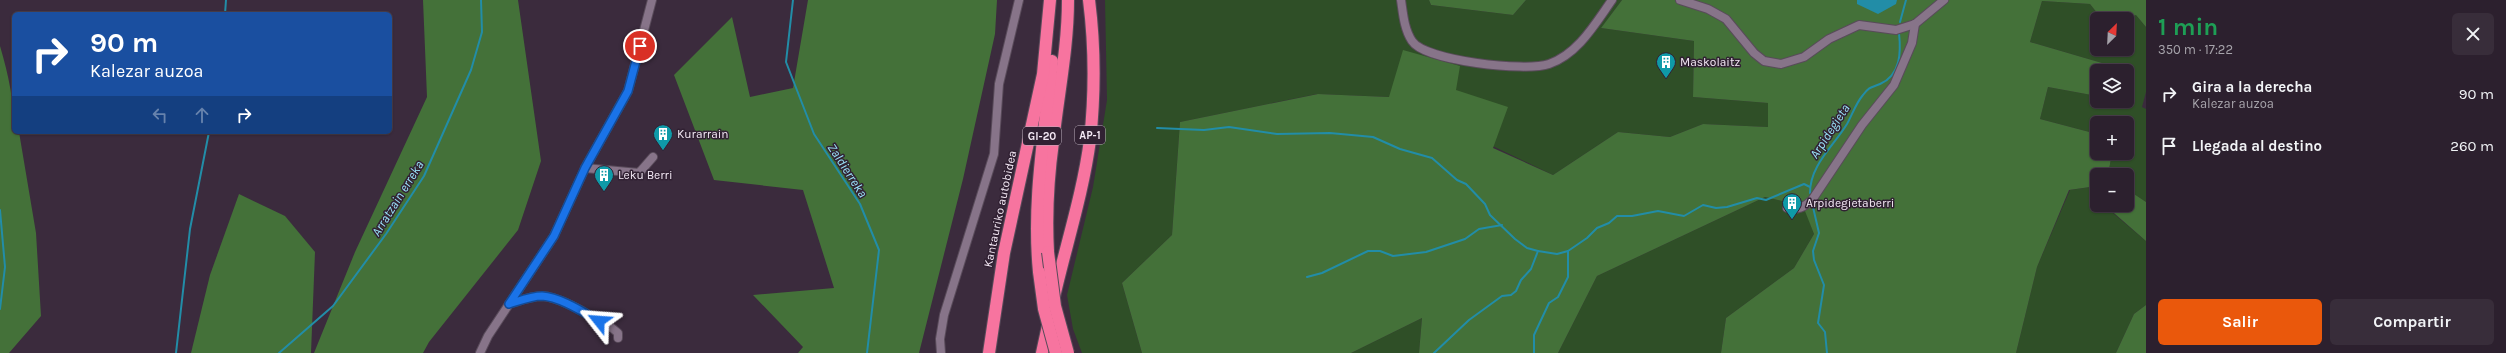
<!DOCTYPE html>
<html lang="es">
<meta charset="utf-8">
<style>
:root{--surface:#2c202e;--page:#382d3a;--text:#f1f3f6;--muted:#a6a3aa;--line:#483e4a;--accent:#ea580c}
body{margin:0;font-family:Karla,sans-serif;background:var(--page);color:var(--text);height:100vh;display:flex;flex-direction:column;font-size:15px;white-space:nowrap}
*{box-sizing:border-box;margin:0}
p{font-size:13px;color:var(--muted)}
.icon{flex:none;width:22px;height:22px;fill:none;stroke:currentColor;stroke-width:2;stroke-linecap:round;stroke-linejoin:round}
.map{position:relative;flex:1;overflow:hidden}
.details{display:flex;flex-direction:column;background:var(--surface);width:360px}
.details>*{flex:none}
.banner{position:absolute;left:12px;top:12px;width:380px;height:122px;border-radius:6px;box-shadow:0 1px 3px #0004,0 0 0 1px var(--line);background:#1a4fa0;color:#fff;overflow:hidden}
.needle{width:26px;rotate:24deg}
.controls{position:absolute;left:2090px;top:12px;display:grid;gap:8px}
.controls a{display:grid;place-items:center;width:44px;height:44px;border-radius:6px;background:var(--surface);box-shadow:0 1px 3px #0004,0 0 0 1px var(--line);font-size:20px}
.pin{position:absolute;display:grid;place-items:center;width:34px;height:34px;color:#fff;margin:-17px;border:2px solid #fff;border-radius:50%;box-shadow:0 1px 4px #0007}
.me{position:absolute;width:44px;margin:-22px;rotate:298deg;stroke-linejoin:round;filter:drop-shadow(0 0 3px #0008)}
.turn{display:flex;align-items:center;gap:14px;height:84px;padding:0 12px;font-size:18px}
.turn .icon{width:52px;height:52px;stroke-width:2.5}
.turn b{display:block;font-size:28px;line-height:34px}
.lanes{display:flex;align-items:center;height:38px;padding:0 12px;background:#0003;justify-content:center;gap:20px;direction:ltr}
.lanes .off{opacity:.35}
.round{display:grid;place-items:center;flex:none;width:42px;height:42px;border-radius:6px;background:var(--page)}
.head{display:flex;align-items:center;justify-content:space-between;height:68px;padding:0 12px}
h1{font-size:24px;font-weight:700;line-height:30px;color:#1e9e55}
.button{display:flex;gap:8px;margin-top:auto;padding:8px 12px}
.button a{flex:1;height:46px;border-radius:6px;background:var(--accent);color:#fff;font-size:16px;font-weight:700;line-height:46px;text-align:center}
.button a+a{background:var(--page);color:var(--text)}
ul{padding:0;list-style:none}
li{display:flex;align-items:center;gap:12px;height:52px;padding:0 12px}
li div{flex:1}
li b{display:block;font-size:15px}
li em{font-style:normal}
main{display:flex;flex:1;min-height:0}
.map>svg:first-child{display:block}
.green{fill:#2f4f27}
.forest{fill:#447139}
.water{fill:#228da7}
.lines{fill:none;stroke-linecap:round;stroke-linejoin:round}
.stream{stroke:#228da7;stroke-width:2}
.minor-casing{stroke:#594b5a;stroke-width:10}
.motorway-casing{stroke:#594b5a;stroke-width:14}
.minor{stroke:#877489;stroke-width:8}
.motorway{stroke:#f7749f;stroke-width:12}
.motorway-bridge-casing{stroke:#594b5a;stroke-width:14;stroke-linecap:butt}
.motorway-bridge{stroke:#f7749f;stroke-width:12}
.route-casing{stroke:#114b97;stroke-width:10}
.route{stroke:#1a73e8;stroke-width:7}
.labels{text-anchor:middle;stroke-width:3;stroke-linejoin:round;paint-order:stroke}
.shield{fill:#312133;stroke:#baadbb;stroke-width:1}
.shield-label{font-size:11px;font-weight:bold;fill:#f4e9f5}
.poi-label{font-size:12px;fill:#f4e9f5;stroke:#312133;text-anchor:start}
.street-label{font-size:12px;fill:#f4e9f5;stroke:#312133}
.water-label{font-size:13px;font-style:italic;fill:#99e1f7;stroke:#312133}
</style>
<main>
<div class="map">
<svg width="2146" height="353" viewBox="0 0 2146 353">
<rect width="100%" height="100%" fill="#3b2b3d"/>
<!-- green -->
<g class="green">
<polygon points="1105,0 1429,0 1431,5 1513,15 1526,0 1622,0 1601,28 1694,41 1693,97 1768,103 1768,127 1703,124 1670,137 1618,132 1553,175 1390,97 1317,94 1180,122 1172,235 1122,283 1142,353 1082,353 1073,329 1067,295 1093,187 1107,100"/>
<polygon points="2042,1 2090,4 2102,19 2097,19 2097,49 2127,49 2126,19 2136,15 2146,27 2146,92 2142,107 2146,109 2146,202 2131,192 2127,195 2127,175 2108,175 2112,153 2127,153 2127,123 2097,123 2097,134 2040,119 2048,87 2097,96 2097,101 2127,101 2127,71 2105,71 2102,63 2030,42"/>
<polygon points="2097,186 2097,205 2111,205 2107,208 2146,241 2146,305 2134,314 2116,353 2016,353 2037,267 2070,190"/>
<polygon points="1765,197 1804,206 1814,234 1794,268 1726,318 1721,353 1558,353 1597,276"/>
<polygon points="1422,318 1419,353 1351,353"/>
</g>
<!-- forest -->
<g class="forest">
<polygon points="423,0 518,0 541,161 518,230 429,342 423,353 314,353 355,252 427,97"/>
<polygon points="808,0 997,0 995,34 963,179 919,353 798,353 803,347 753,295 834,288 803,190 714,180 674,75 732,17 750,97 793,88"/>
<polygon points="1429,0 1526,0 1513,15 1431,5"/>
<polygon points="1622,0 2146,0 2146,27 2136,15 2126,19 2102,19 2090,4 2042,1 2030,42 2102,63 2105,71 2097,71 2097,96 2048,87 2040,119 2097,134 2097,153 2112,153 2108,175 2097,175 2097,186 2069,190 2037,267 2016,353 1721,353 1726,318 1794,268 1814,234 1803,206 1765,197 1597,276 1558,353 1419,353 1422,318 1351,353 1142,353 1122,283 1172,235 1180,122 1318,94 1389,97 1403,50 1460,66 1456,90 1508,107 1493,148 1553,175 1618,132 1670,137 1703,124 1768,127 1768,103 1693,97 1694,41 1601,28"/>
<path d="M0 46C9 77 14 100 14 132H19L36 233 41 316 9 353H0Z"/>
<polygon points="2131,192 2146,202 2146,241 2107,207 2111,205 2127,205 2127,195"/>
<polygon points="239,194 285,216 315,252 311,353 191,353 210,275"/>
<polygon points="2146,305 2146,353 2116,353 2134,314"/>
</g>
<!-- water -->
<polygon class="water" points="1857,0 1897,0 1896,4 1878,14 1857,4"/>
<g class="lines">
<!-- stream -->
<g class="stream">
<polyline points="793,0 786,62 814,134 860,204 879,250 867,353"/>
<polyline points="225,14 226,0"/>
<polyline points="1900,22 1906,0"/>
<polyline points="1157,128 1204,130 1229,127 1277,134 1330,133 1373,137 1400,149 1432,158 1457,180 1466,184 1485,204 1490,215 1515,239 1527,248 1538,251 1557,254 1568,251 1587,238 1597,228 1609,223 1617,216 1632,216 1658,211 1684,216 1703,205 1716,208 1727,207 1757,198 1766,200 1804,184 1810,187"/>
<path d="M1810 193C1810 165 1833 147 1847 124 1852 115 1856 103 1863 95 1870 86 1871 88 1880 84 1901 75 1901 52 1899 33"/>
<polyline points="1813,207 1819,233 1813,251 1814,260 1824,285 1818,323 1825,332 1827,353"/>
<polyline points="0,210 5,267 0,309"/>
<polyline points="1307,277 1322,273 1368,251 1380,251 1393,256 1426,252 1465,239 1479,229 1502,225"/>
<polyline points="176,353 190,229 209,132"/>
<polyline points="279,353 333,306 386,234 424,176 471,70 482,32 481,0"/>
<polyline points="1434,353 1469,320 1502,296 1511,295 1516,291 1521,280 1531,269 1538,251"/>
<polyline points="1534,353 1534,335 1549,303 1558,297 1568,277 1568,251"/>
</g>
<defs>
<g id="minor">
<path d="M1401 0C1403 13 1404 29 1412 41 1425 61 1526 72 1549 64 1578 54 1595 24 1612 0"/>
<polyline points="1680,0 1708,9 1726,19 1754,53 1764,61 1781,64 1804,57 1829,39 1859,25 1896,30 1915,24 1944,0"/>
<polyline points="585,168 639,173 653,157"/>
<path d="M1787 208C1798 210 1803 208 1812 200L1862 125 1894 85 1912 43 1915 24"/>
<path d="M509 304C519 301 531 296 542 296 562 297 594 318 612 328L618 333V338"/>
<polyline points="480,353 488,336 554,236 585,168 628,91 652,0"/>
<polyline points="941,353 940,339 944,315 994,154 999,84 1019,0"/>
</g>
<g id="motorway">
<path d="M1048 252C1046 215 1048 178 1053 142 1058 95 1068 48 1068 0"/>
<path d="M1039 272C1032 200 1045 132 1052 61"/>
<path d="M1054 297C1066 245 1083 193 1090 140 1095 93 1095 47 1089 0"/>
<polyline points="989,353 1004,253 1043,74 1050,0"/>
<polyline points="1042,353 1049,321"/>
</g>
</defs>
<!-- minor casing -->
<use href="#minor" class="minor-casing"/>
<!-- motorway casing -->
<use href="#motorway" class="motorway-casing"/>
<!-- minor -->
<use href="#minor" class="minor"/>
<!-- motorway -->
<use href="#motorway" class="motorway"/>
<defs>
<g id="motorway-bridge">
<polyline points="1048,252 1055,306 1068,353"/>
<polyline points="1039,272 1044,309 1056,353"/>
</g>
</defs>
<!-- motorway-bridge casing -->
<use href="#motorway-bridge" class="motorway-bridge-casing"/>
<!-- motorway-bridge -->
<use href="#motorway-bridge" class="motorway-bridge"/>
</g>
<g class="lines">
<defs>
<path id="route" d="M599 321C583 312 560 297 542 296 531 296 519 301 509 304L554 236 585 168 628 91 640 46"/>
</defs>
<!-- route casing -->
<use href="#route" class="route-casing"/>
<!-- route -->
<use href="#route" class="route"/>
</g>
<!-- icons -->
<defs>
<symbol id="building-pin" viewBox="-11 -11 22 30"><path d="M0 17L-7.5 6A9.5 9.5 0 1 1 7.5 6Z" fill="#0f9aa8" stroke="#312133"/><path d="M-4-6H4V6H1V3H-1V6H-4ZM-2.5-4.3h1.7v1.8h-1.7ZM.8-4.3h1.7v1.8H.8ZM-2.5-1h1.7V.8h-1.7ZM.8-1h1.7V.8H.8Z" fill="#fff"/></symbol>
</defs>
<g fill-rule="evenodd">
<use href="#building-pin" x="1655" y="51" width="22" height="30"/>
<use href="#building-pin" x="652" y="123" width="22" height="30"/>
<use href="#building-pin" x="593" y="164" width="22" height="30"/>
<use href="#building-pin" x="1781" y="192" width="22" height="30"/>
</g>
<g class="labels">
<!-- shield labels -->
<g class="shield">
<rect x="1075" y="126" width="30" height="18" rx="3"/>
<rect x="1023" y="127" width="38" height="18" rx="3"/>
</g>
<g class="shield-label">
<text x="1090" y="139">AP-1</text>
<text x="1042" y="140">GI-20</text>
</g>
<!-- poi labels -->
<g class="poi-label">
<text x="1680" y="66">Maskolaitz</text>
<text x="677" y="138">Kurarrain</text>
<text x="618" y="179">Leku Berri</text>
<text x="1806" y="207">Arpidegietaberri</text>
</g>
<!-- street labels -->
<g class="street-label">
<text transform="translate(1000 209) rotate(-78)" y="4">Kantauriko autobidea</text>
</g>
<!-- water labels -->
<g class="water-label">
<text transform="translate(1829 131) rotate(-57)" y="5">Arpidegieta</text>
<text transform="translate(848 170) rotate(57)" y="5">Zaldierreka</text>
<text transform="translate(397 198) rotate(-58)" y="5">Arratzain erreka</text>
</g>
</g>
</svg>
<div class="controls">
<a><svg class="needle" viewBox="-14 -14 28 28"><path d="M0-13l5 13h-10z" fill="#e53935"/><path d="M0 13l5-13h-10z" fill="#a6a3aa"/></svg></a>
<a><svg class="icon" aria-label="layers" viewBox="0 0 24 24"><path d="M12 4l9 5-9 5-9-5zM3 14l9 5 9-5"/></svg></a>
<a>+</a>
<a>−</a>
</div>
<div class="pin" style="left:640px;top:46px;background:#d93025"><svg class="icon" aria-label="arrive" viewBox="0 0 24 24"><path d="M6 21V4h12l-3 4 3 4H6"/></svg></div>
<svg class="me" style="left:599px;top:321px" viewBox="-20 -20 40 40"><path d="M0-17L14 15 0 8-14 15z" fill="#1a73e8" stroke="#fff" stroke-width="4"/></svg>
<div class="banner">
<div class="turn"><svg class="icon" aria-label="right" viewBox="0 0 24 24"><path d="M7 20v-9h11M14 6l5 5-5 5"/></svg><div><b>90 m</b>Kalezar auzoa</div></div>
<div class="lanes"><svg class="icon off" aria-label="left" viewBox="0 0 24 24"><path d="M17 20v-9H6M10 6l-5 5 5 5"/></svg><svg class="icon off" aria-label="ahead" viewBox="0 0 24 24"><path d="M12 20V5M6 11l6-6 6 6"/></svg><svg class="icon" aria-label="right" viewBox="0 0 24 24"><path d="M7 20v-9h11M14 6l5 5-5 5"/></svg></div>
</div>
</div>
<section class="details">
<div class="head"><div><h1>1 min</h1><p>350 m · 17:22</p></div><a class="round"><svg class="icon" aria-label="close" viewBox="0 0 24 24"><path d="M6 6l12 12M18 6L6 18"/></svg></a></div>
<ul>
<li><svg class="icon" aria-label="right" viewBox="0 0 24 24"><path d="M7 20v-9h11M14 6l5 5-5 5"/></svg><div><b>Gira a la derecha</b><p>Kalezar auzoa</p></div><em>90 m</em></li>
<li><svg class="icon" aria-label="arrive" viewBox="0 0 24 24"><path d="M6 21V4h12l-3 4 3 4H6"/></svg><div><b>Llegada al destino</b></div><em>260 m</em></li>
</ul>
<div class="button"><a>Salir</a><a>Compartir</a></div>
</section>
</main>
